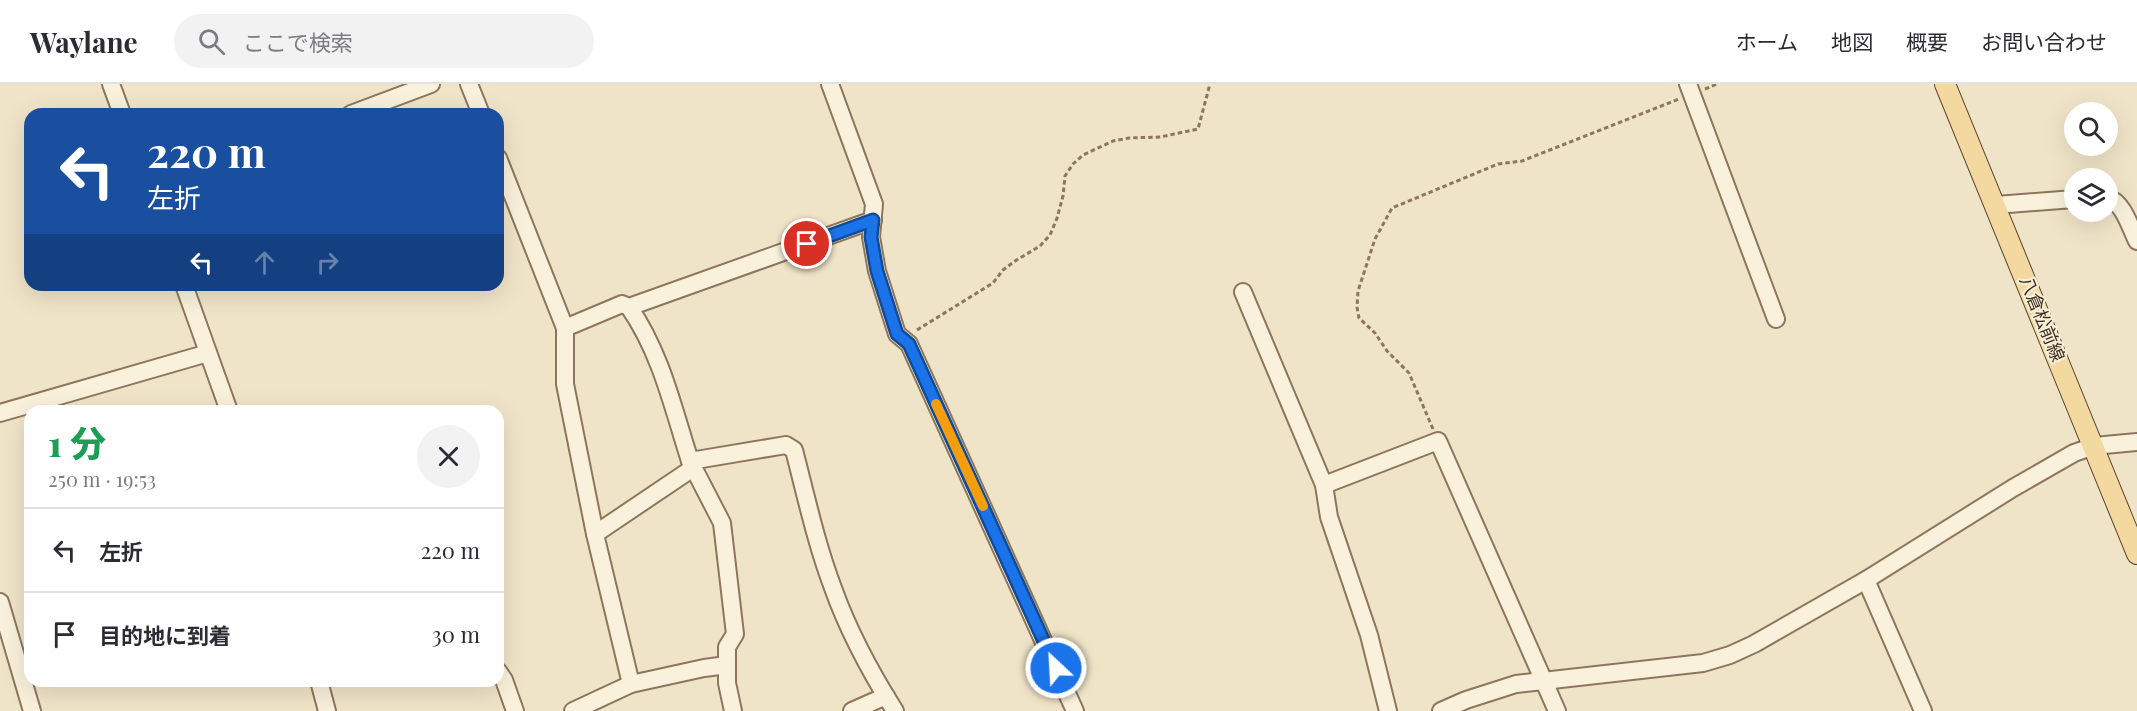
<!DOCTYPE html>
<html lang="ja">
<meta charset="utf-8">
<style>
:root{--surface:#fff;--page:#f2f2f3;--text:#2b2b33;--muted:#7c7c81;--line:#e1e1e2}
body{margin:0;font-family:"Playfair Display","Noto Sans JP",serif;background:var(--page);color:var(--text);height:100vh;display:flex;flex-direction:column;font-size:22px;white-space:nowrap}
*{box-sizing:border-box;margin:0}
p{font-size:20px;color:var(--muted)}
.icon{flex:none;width:33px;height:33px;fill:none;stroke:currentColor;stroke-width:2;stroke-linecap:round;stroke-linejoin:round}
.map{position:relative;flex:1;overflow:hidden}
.drawer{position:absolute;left:24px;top:321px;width:480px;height:282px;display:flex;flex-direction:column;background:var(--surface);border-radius:18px;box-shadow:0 6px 24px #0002}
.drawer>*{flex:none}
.banner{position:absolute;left:24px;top:24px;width:480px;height:183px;border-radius:18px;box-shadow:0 6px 24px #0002;background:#1a4fa0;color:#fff;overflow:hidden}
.tools{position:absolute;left:2064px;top:18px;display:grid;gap:12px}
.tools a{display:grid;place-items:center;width:54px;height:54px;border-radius:50%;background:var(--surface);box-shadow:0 6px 24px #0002;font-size:30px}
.pin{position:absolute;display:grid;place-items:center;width:51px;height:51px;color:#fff;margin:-26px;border:3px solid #fff;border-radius:50%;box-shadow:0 2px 6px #0007}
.me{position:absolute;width:66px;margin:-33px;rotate:335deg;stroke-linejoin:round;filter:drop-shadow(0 0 4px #0008)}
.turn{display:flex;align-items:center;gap:21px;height:126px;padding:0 24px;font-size:27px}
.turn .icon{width:78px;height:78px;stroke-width:2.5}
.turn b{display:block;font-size:42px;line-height:51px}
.lanes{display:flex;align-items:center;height:57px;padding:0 24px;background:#0003;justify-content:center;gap:30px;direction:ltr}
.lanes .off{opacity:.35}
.round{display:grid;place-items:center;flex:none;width:63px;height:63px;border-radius:32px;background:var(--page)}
.overview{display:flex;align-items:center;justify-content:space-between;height:102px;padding:0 24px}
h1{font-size:36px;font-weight:800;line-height:45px;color:#1e9e55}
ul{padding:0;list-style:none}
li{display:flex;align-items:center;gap:18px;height:84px;padding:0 24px;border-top:2px solid var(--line)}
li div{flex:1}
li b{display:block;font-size:22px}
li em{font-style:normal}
header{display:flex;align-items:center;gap:36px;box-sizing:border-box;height:84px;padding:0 30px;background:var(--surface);border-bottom:2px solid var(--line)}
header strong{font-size:28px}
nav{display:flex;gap:33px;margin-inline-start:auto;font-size:21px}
.search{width:420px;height:54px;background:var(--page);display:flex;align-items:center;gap:15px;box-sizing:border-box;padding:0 21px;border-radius:33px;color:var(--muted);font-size:22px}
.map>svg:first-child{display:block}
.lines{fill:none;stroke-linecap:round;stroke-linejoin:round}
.minor-casing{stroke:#8d765c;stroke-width:20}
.major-casing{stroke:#5b4430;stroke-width:22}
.path{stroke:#8d765c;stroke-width:3;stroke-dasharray:4.5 3;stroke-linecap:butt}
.minor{stroke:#faf1dc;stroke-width:16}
.major{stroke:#f3d9a0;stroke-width:20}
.route-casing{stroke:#114b97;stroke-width:15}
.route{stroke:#1a73e8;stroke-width:10}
.slow{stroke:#f59e0b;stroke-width:10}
.labels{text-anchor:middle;stroke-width:4.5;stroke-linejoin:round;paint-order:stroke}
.street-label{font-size:18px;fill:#3d2e20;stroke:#f7eed8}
</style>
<header>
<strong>Waylane</strong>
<div class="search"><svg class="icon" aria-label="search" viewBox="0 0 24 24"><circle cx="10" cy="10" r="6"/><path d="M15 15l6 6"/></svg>ここで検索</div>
<nav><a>ホーム</a><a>地図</a><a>概要</a><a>お問い合わせ</a></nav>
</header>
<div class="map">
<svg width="2137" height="627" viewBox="0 0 2137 627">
<rect width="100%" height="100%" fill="#f0e4c8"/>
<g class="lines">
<defs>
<g id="minor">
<polyline points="111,0 122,30"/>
<polyline points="469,0 481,30"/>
<polyline points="830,0 874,120 871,153 877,187 897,250 909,260 1075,627"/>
<polyline points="1688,0 1776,235"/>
<polyline points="351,30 431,0"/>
<polyline points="498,74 565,244 565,300 595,450 631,600 573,627"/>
<path d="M2108 114C2123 118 2130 143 2137 157"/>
<polyline points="1996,121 2074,115"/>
<polyline points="184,201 229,327"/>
<polyline points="1243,208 1324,401"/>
<path d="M629 223C661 269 673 324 690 377L786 361 794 366C806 412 816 459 833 504 848 546 871 589 895 627"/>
<polyline points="565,244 622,220 629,223 873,136"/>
<polyline points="0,329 208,269"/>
<polyline points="690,377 722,439 735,550 727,563 727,599 733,627"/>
<polyline points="595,450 693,384"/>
<polyline points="1866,496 1923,627"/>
<polyline points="0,518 32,627"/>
<polyline points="498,587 504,596 515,627"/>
<polyline points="319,597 327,627"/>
<polyline points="631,600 704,584 727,581"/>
<polyline points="852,627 886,612"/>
<polyline points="1388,627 1369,551 1329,433 1324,401 1438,357 1557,627"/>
<polyline points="1441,627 1466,616 1516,600 1703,579 1730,571 1754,560 1866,496 2013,404 2074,369 2094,362 2137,358"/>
</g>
<polyline id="major" points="1945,0 2137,470"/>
</defs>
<!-- minor casing -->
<use href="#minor" class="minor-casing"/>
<!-- major casing -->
<use href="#major" class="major-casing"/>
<!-- path -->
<g class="path">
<polyline points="1705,5 1717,0"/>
<polyline points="917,246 993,199 1003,186 1015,177 1040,162 1050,151 1057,134 1063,112 1065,92 1073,80 1083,71 1113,57 1129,54 1160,53 1198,45 1210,0"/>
<polyline points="1433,345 1409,289 1387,267 1375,249 1359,234 1357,223 1358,207 1375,155 1392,124 1498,80 1522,77 1679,15"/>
</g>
<!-- minor -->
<use href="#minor" class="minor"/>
<!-- major -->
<use href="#major" class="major"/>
</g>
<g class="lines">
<defs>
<polyline id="route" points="807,160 873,136 871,153 877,187 897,250 909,260 1056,584"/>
</defs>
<!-- route casing -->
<use href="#route" class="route-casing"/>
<!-- route -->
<use href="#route" class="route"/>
<!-- slow -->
<polyline class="slow" points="936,320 983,422"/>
</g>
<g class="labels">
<!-- street labels -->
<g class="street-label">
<text transform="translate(2042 235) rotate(68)" y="6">八倉松前線</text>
</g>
</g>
</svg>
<div class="tools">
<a><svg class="icon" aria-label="search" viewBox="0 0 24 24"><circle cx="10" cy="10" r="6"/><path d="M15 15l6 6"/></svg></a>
<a><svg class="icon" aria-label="layers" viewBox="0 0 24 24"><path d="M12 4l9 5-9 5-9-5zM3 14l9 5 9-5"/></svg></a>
</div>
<div class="pin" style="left:807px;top:160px;background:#d93025"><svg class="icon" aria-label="arrive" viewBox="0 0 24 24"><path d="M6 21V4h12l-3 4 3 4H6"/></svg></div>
<svg class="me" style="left:1056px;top:584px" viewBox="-20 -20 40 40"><circle r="17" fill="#1a73e8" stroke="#fff" stroke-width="3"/><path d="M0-11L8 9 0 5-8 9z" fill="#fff"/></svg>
<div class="banner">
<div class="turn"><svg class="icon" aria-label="left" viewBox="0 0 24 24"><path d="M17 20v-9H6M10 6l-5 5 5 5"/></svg><div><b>220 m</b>左折</div></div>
<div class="lanes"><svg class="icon" aria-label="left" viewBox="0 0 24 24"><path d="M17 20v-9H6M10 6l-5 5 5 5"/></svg><svg class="icon off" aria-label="ahead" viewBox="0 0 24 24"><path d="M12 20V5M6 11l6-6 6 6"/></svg><svg class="icon off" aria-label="right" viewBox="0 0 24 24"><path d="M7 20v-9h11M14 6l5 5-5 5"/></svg></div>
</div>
<section class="drawer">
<div class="overview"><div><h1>1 分</h1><p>250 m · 19:53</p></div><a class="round"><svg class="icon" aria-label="close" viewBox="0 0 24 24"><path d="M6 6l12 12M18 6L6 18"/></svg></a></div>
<ul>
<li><svg class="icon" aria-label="left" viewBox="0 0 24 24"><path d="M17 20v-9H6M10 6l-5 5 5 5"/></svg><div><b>左折</b></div><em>220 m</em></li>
<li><svg class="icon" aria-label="arrive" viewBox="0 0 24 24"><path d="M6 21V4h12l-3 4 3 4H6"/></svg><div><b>目的地に到着</b></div><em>30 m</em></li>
</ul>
</section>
</div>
